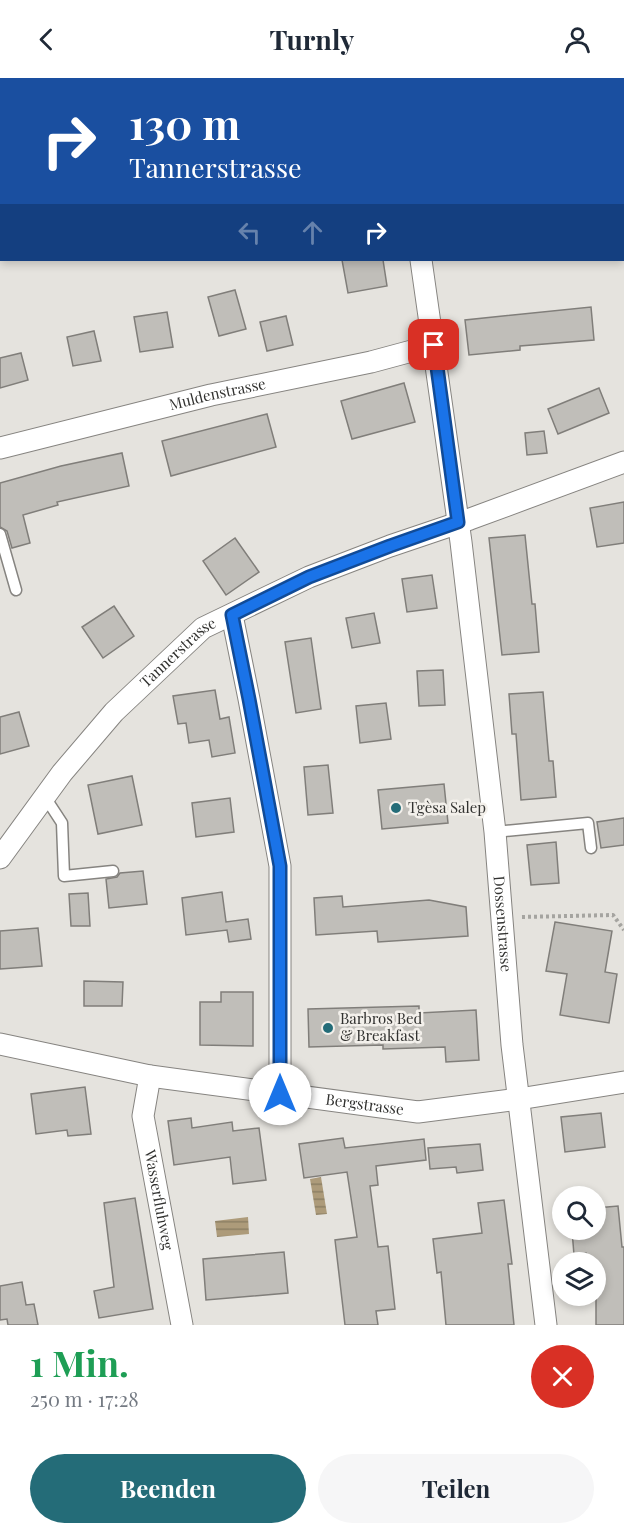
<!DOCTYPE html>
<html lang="de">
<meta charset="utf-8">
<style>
:root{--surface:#fff;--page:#f6f6f7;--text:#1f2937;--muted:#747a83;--accent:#246c78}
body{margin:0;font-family:"Playfair Display",serif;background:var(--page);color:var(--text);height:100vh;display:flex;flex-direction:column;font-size:22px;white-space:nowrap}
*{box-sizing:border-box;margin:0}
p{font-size:20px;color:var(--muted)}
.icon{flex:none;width:33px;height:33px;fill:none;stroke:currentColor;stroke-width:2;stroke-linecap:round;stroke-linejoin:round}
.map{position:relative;height:1247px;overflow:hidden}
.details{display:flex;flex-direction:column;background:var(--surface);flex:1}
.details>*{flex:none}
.top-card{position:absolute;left:0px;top:0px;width:624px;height:183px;box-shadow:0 3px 9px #0003;background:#1a4fa0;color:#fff;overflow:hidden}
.fabs{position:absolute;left:552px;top:1108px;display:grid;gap:12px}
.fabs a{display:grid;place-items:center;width:54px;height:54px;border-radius:50%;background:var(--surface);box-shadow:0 3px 9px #0003;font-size:30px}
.pin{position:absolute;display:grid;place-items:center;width:51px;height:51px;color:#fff;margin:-26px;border-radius:12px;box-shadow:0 3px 9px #0006}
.me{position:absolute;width:66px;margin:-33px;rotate:0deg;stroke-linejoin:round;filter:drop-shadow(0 0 4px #0008)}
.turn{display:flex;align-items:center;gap:21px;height:126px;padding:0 30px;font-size:27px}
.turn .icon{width:78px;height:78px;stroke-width:2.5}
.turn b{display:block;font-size:42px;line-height:51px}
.lanes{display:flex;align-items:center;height:57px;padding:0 30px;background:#0003;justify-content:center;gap:30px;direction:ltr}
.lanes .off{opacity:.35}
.round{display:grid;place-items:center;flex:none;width:63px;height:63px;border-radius:32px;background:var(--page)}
.head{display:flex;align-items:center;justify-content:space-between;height:102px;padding:0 30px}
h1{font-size:36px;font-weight:700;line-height:45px;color:#1e9e55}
.action{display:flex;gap:12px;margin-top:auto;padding:12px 30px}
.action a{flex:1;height:69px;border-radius:36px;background:var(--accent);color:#fff;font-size:24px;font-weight:700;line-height:69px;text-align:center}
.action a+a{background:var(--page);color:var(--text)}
header{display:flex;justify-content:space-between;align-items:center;height:78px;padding:0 30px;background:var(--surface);font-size:27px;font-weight:700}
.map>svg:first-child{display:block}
.water{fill:url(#water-rules)}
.building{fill:#c0beb9;stroke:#807e7a;stroke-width:1.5}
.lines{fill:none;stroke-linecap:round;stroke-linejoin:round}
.lane-casing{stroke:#868480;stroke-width:13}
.street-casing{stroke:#868480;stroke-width:23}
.path{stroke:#a5a4a0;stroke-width:4;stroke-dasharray:3 3;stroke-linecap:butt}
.lane{stroke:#fff;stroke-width:10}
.street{stroke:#fff;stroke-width:21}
.route-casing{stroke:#114b97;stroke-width:15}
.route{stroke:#1a73e8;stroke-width:10}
.poi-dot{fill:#246c78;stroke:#f3f0eb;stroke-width:2}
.labels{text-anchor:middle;stroke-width:5;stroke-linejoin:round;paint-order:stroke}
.street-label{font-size:15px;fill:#323230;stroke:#f3f0eb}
.poi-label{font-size:15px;fill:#323230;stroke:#f3f0eb;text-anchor:start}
</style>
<header><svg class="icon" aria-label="back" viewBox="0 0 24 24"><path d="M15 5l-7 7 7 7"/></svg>Turnly<svg class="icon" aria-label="person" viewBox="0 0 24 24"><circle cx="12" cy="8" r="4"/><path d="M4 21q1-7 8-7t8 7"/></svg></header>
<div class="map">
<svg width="624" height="1247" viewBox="0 0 624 1247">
<defs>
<pattern id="water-rules" width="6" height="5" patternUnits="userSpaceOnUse" patternTransform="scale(1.5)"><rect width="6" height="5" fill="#ad9b7a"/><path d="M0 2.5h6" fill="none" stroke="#8d7f64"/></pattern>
</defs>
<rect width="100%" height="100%" fill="#e5e3de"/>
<!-- water -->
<g class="water">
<polygon points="321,1099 327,1136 316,1137 310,1101"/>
<polygon points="248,1139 249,1156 217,1159 215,1143"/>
</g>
<!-- building -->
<g class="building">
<polygon points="342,182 383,182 387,208 348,215"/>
<polygon points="235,212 246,251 219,258 208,219"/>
<polygon points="591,229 594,262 520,268 520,272 469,277 465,242"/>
<polygon points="167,234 173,269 140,274 134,239"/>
<polygon points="286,238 293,267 267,273 260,244"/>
<polygon points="94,253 101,283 73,288 67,259"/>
<polygon points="21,275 28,302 0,310 0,280"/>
<polygon points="404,305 415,344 352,361 341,323"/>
<polygon points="599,310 609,335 558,356 548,331"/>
<polygon points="267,336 276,369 171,398 162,363"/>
<polygon points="544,353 547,375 527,377 525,355"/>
<polygon points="122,375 129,408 57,424 58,427 23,437 30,465 12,470 7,453 0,449 0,405 61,388"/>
<polygon points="624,424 624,465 597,469 590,430"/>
<polygon points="525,457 532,526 535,526 539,574 502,577 489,460"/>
<polygon points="235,460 259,494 226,517 203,483"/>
<polygon points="432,497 437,530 407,534 402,501"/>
<polygon points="114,528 134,558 103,580 82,549"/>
<polygon points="374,535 380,565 352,570 346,540"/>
<polygon points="311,560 321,631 296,635 285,564"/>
<polygon points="443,592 445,627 419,628 417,593"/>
<polygon points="215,612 220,641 229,639 235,675 212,679 209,662 189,665 186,645 178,646 173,618"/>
<polygon points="543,614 549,683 553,683 556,719 521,722 516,656 512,656 509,616"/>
<polygon points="386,625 391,661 360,665 356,628"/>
<polygon points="19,634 29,668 0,676 0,639"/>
<polygon points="328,687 333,735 308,737 304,689"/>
<polygon points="132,698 142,747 98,756 88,707"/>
<polygon points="444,706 448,745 382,751 378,712"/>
<polygon points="230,720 234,754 196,759 192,725"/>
<polygon points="624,740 624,767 601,770 597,744"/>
<polygon points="556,764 559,805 531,807 527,767"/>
<polygon points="143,793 147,826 109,830 106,801 117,799 120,795"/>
<polygon points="222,814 226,844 248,841 251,861 229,864 227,852 186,857 182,820"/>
<polygon points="88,815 90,848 71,848 69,816"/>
<polygon points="342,818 343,829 429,822 466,829 468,858 378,864 377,853 316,857 314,820"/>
<polygon points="555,844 612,853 605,894 617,896 609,945 560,937 567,896 546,893"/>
<polygon points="38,850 42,888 0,891 0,853"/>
<polygon points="84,903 123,904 122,928 84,928"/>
<polygon points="221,914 253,914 253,968 200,967 200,924 221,924"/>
<polygon points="419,928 419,935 476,932 479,982 446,984 445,969 383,971 383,967 309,969 308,931"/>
<polygon points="85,1009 91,1056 68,1058 67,1052 36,1056 31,1016"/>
<polygon points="601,1035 605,1069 565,1074 561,1039"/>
<polygon points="191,1040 192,1050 232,1044 233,1053 259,1050 266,1102 233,1106 230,1079 174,1087 168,1043"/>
<polygon points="343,1060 345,1070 424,1061 426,1082 376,1088 378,1107 370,1108 378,1169 388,1168 395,1231 376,1233 378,1247 345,1247 335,1162 357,1159 347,1094 304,1100 299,1066"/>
<polygon points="480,1066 483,1092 457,1095 456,1089 430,1091 428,1070"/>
<polygon points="135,1120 153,1231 99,1240 94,1213 114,1209 104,1125"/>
<polygon points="504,1122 512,1186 508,1186 514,1247 446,1247 441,1194 437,1195 433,1161 482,1155 478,1125"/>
<polygon points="618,1128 622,1169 624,1169 624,1247 596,1247 596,1185 587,1185 586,1175 574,1177 572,1152 596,1152 596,1130"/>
<polygon points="284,1174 288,1215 206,1222 203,1181"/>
<polygon points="22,1204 26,1227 34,1226 38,1247 8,1247 7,1241 0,1242 0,1208"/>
</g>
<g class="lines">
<defs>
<g id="lane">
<polyline points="0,456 16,512"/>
<polyline points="45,719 62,745 64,798 113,793"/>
<polyline points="495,754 588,745 591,770"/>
</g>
<g id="street">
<polyline points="396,0 397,2"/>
<polyline points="0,97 2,97"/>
<path id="s1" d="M421 182 461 464 495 754 512 967 546 1247"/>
<path id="s2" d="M0 370 211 317 371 284 434 267"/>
<polyline points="232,537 249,621 280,788 280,1015"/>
<path id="s3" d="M0 780 62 695 114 634 203 550 309 499 390 468 470 441 624 384"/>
<path id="s4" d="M0 966 150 998 418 1034 519 1021 624 1004"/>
<path id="s5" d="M150 998 143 1038 182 1247"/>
</g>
</defs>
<!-- lane casing -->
<use href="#lane" class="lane-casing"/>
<!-- street casing -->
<use href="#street" class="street-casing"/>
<!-- path -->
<polyline class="path" points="522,839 613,837 624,852"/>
<!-- lane -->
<use href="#lane" class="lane"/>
<!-- street -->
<use href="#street" class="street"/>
</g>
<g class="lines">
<defs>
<polyline id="route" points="280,1016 280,788 249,621 232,537 309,499 390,468 458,444 434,267"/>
</defs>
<!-- route casing -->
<use href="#route" class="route-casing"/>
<!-- route -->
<use href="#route" class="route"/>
</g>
<!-- markers -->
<g class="poi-dot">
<circle cx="396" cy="730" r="6"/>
<circle cx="328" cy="950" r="6"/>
</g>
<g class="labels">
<!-- street labels -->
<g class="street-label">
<text dy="5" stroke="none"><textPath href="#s2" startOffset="224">Muldenstrasse</textPath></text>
<text dy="5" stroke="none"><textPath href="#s3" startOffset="273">Tannerstrasse</textPath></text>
<text dy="5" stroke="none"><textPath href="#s1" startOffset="669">Dossenstrasse</textPath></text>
<text dy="5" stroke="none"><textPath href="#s4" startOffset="370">Bergstrasse</textPath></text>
<text dy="5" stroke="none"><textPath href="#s5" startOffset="126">Wasserfluhweg</textPath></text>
</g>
<!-- poi labels -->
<g class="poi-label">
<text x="408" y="735">Tgèsa Salep</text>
<text x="340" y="946">Barbros Bed<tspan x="340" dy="17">&amp; Breakfast</tspan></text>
</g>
</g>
</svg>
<div class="fabs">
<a><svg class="icon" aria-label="search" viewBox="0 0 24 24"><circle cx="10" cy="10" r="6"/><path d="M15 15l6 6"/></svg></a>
<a><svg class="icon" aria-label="layers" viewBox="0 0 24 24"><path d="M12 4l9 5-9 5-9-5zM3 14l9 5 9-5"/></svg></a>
</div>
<div class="pin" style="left:434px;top:267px;background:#d93025"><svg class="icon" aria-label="arrive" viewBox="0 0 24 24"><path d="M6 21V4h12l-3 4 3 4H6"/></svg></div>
<svg class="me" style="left:280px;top:1016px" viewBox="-20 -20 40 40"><circle r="19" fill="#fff"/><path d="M0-13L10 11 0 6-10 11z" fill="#1a73e8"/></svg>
<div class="top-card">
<div class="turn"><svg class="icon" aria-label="right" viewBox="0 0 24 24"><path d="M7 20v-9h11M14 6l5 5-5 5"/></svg><div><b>130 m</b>Tannerstrasse</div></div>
<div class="lanes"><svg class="icon off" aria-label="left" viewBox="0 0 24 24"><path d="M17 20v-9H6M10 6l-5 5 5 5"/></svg><svg class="icon off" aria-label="ahead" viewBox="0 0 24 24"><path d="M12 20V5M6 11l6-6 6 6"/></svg><svg class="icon" aria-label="right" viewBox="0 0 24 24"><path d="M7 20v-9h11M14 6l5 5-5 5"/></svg></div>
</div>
</div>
<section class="details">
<div class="head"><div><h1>1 Min.</h1><p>250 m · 17:28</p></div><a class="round" style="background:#d93025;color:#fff"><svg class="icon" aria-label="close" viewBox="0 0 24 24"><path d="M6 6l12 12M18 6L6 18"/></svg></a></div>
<div class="action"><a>Beenden</a><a>Teilen</a></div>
</section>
